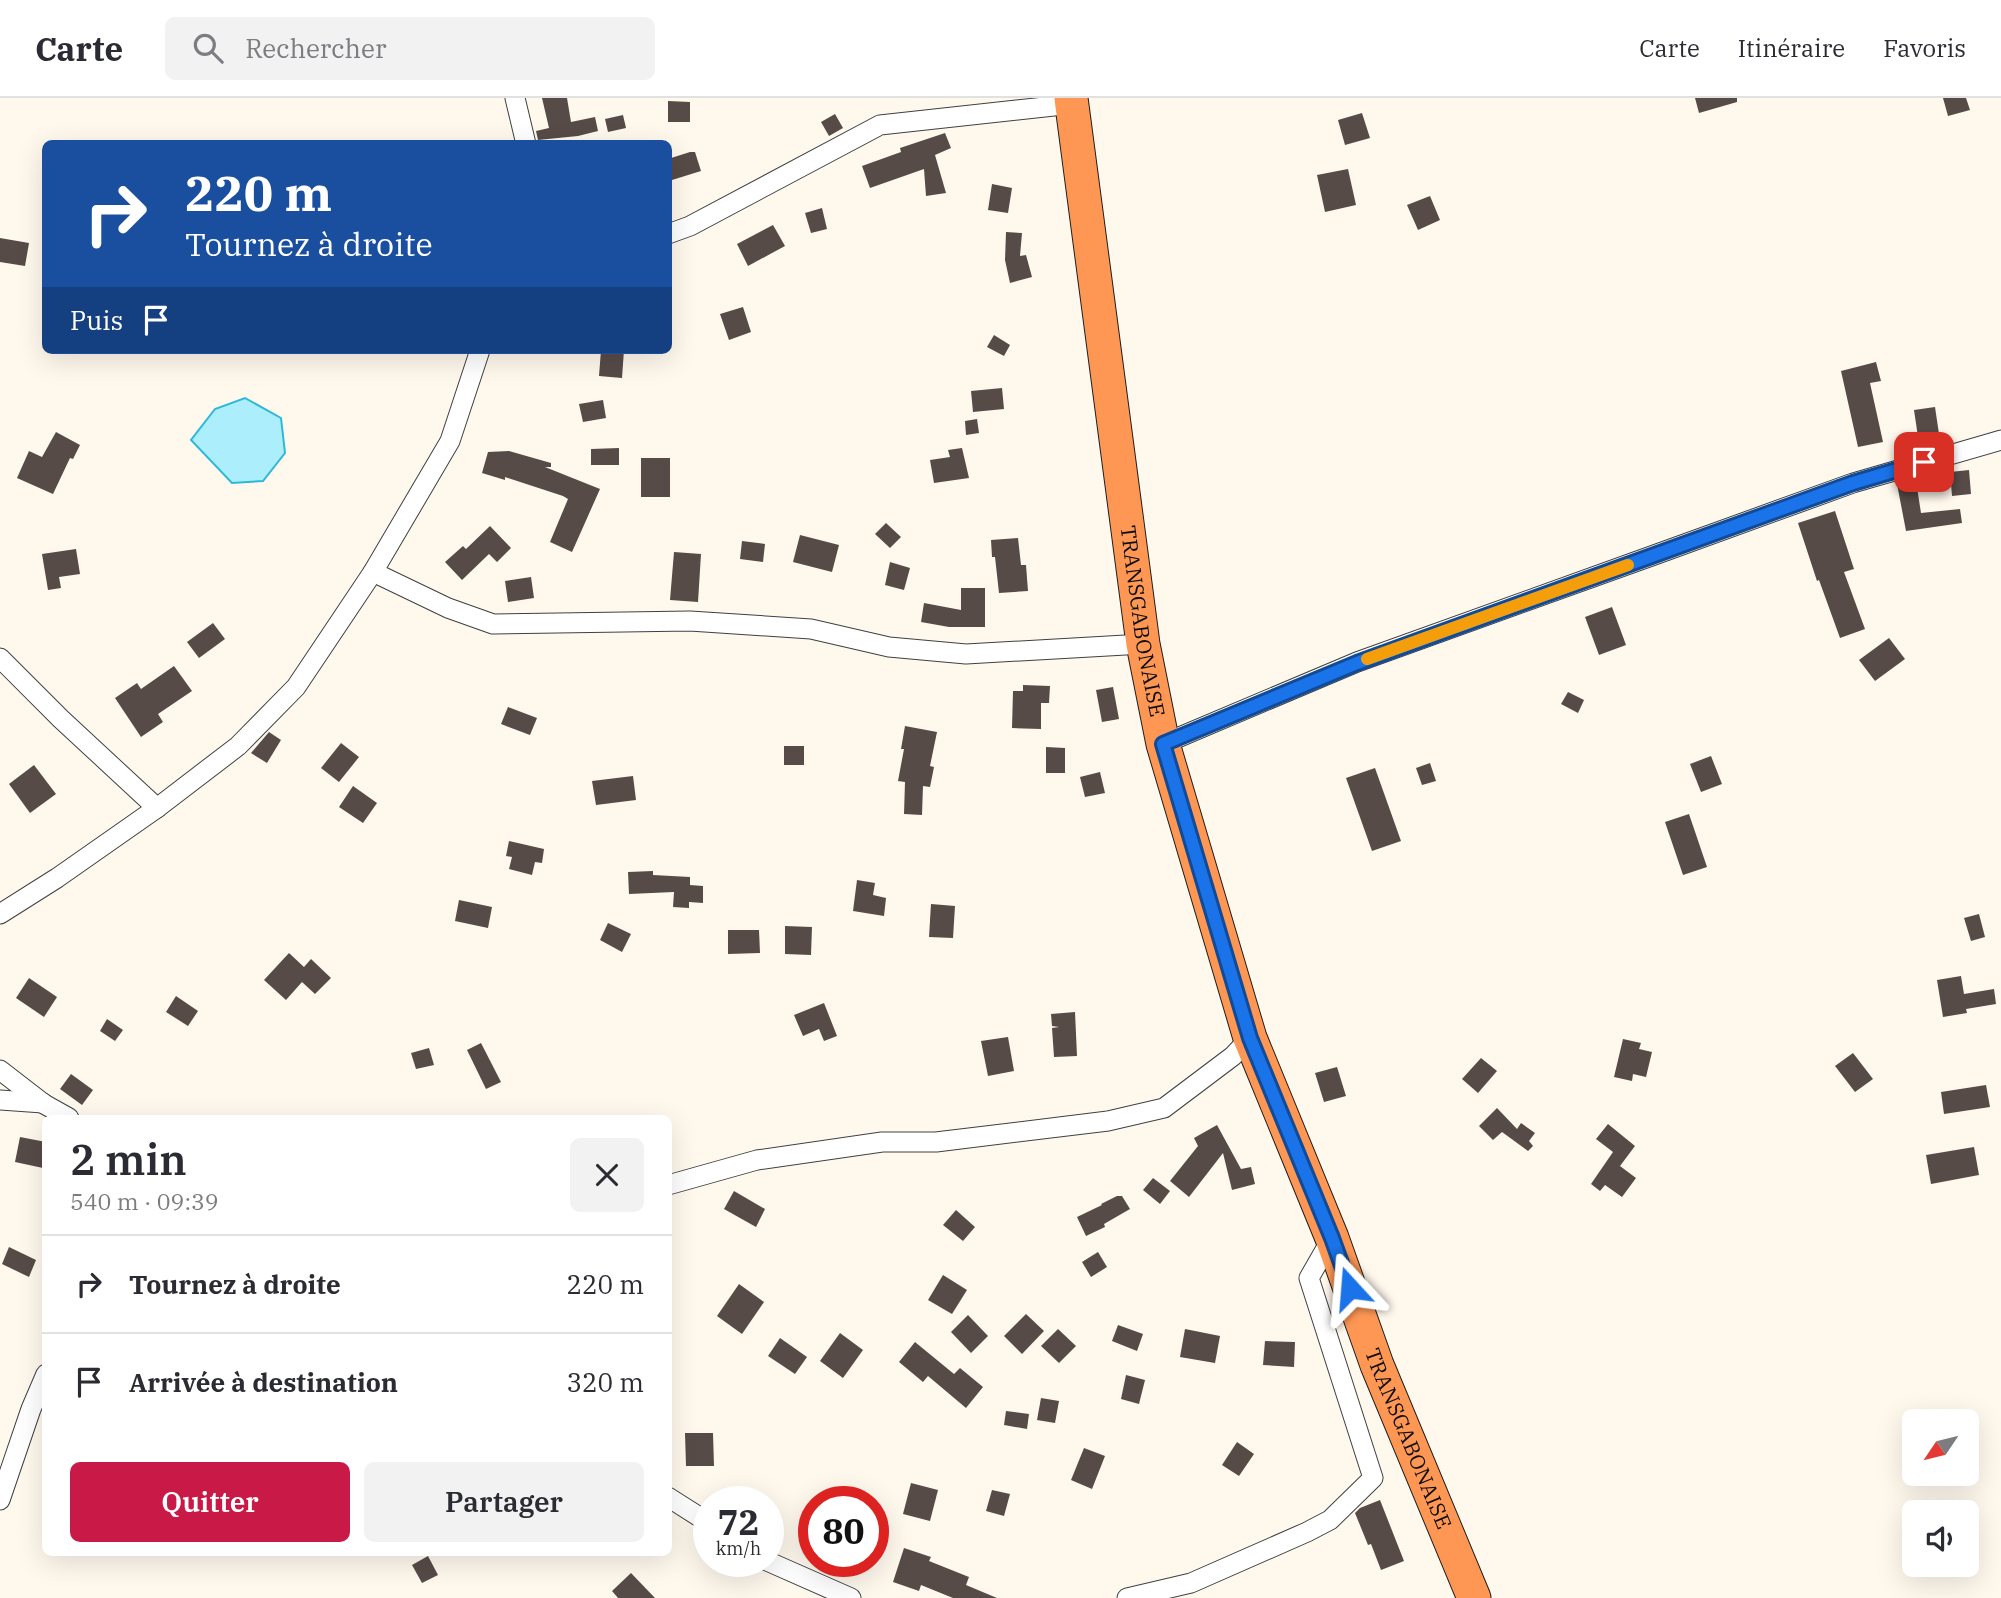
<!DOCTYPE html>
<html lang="fr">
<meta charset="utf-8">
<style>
:root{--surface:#fff;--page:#f2f2f3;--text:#2b2b33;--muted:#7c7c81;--line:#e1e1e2;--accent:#c91946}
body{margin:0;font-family:"IBM Plex Serif",serif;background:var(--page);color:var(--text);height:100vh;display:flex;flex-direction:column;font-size:26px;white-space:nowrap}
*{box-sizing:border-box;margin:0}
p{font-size:23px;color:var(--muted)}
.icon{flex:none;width:38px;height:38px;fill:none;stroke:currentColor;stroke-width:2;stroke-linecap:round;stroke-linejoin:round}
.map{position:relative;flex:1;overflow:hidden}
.side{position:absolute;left:42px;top:1017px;width:630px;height:441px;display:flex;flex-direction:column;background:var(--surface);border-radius:10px;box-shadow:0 7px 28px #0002}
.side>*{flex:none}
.hud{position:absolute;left:42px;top:42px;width:630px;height:214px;border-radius:10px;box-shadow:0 7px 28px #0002;background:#1a4fa0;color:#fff;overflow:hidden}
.needle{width:46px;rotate:235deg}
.tools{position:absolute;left:1902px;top:1311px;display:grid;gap:14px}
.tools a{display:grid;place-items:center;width:77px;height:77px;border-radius:10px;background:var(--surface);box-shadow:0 7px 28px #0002;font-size:35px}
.speed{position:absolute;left:693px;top:1388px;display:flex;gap:14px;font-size:35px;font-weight:700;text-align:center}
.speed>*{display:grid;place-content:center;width:91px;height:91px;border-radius:50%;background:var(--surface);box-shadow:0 7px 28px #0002;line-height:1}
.speed small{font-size:18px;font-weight:400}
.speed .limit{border:10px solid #d22;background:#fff;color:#111}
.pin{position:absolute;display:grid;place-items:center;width:60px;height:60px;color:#fff;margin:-30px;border-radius:14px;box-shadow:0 4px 10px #0006}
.me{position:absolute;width:77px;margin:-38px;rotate:341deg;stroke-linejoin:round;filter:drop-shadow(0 0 5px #0008)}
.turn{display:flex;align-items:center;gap:24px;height:147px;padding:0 28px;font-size:32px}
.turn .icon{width:91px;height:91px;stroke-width:2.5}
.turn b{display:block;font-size:49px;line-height:60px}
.then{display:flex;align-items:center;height:66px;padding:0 28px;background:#0003;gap:14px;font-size:26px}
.round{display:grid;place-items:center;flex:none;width:74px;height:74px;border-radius:10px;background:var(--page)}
.head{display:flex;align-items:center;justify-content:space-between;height:119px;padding:0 28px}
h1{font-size:42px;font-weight:600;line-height:52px}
.primary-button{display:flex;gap:14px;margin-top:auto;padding:14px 28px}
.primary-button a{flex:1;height:80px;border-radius:10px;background:var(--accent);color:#fff;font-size:28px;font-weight:600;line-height:80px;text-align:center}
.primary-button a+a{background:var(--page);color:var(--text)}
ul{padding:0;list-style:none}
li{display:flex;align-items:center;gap:21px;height:98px;padding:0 28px;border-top:2px solid var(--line)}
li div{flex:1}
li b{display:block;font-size:26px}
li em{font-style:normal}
header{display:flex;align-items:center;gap:42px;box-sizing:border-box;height:98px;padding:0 35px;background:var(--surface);border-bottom:2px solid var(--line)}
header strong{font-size:33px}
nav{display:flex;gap:38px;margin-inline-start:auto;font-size:24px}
.search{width:490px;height:63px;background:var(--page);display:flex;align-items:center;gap:18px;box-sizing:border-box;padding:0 24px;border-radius:10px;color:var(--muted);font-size:26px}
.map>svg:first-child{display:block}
.water{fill:#aceefc;stroke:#2db8d9;stroke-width:2}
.building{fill:#574b48}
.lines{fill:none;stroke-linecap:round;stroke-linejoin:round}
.minor-casing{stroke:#404040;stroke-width:21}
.trunk-casing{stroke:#1e1e1e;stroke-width:35}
.minor{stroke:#fff;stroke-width:19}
.trunk{stroke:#ff9754;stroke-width:33}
.route-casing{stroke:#114b97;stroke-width:18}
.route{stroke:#1a73e8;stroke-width:12}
.slow{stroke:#f59e0b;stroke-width:12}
.labels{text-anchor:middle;stroke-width:7;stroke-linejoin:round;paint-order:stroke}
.street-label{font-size:21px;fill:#0d0d0d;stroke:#fff}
</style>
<header>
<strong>Carte</strong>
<div class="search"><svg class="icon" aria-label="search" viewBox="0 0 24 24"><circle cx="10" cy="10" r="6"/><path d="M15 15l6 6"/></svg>Rechercher</div>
<nav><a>Carte</a><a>Itinéraire</a><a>Favoris</a></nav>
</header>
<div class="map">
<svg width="2001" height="1500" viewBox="0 0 2001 1500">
<rect width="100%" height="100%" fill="#fff8ed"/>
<!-- water -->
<polygon class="water" points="245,300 281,320 285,355 263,383 232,385 191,342 215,311"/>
<!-- building -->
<g class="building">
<polygon points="542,0 567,0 571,24 595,19 598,33 578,38 538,42 536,33 549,30"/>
<polygon points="1695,0 1737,0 1737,4 1699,15"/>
<polygon points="1943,0 1966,0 1970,12 1948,18"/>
<polygon points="668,3 690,4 690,24 668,24"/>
<polygon points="1362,15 1370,40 1345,47 1338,22"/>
<polygon points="835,16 843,30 829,38 821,24"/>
<polygon points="623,17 626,30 608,34 605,21"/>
<polygon points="945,35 951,50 935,57 946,95 926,98 924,71 870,90 862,68 901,54 900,50"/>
<polygon points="690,54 695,54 701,73 672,82 668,71 668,61"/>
<polygon points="1348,71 1356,107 1325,114 1317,77"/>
<polygon points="992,86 1012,90 1008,115 988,112"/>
<polygon points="1430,98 1440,122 1418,132 1407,107"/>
<polygon points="822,110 827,131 811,135 805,115"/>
<polygon points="773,127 785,148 748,168 737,146"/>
<polygon points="1006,134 1022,135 1020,158 1026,157 1032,179 1010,185 1005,162"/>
<polygon points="0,140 29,145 25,168 0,164"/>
<polygon points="743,209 751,234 729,242 720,216"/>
<polygon points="994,237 1010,247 1004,258 987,249"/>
<polygon points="601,252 624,252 622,280 599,278"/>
<polygon points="1876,264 1881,283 1870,285 1883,344 1858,349 1841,273"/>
<polygon points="1002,290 1004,311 973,314 971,293"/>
<polygon points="603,302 606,320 583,324 579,306"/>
<polygon points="1935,309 1939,336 1918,339 1914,312"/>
<polygon points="977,321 979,335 966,337 965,323"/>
<polygon points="56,334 80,347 73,361 70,360 53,396 17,380 29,353 42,359"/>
<polygon points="619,350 619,367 591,367 591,351"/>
<polygon points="962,350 969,380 934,385 930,362 950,359 948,352"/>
<polygon points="509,353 551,365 551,369 545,369 600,391 572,454 550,444 568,401 563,398 505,379 505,382 482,375 488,354"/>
<rect x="641" y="360" width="29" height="39"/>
<polygon points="1969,372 1971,396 1952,398 1950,374"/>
<polygon points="1916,383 1921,415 1960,411 1962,425 1906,433 1897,386"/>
<polygon points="1835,413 1854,471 1844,474 1865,531 1840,540 1819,482 1817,483 1798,425"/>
<polygon points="886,425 901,439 890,450 875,436"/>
<polygon points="490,428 511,450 497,464 489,456 462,482 445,464 463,448 466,451"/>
<polygon points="800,437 839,447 832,474 793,464"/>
<polygon points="1018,440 1021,467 1026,467 1028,493 999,495 995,459 992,459 991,442"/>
<polygon points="742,443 765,446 763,464 740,461"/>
<polygon points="76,451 80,476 59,479 61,490 48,492 42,456"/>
<polygon points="674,454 701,456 698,504 670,502"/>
<polygon points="890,464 910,470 904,492 885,487"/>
<polygon points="531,479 534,500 508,504 505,483"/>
<polygon points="961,490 985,490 985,529 949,529 921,524 924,505 961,512"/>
<polygon points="1612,509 1626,547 1599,557 1585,519"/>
<polygon points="213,525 225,541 199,560 187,544"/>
<polygon points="1889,540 1905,561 1875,583 1859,562"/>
<polygon points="174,568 192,593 158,616 163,624 141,639 115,600 137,585 141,591"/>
<polygon points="1023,587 1050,588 1049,605 1041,605 1041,631 1012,630 1013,593 1023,593"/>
<polygon points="1113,589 1119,621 1102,624 1096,592"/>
<polygon points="1568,594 1584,602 1578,615 1561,606"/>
<polygon points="508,609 537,620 530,637 501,626"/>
<polygon points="905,628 937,634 930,668 934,669 930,689 923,688 922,717 904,716 905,684 898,683 904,651 901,651"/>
<polygon points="269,634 281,642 267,665 251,655"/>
<polygon points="341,645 359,659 339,684 321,670"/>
<rect x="784" y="648" width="20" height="19"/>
<polygon points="1046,649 1065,650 1065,675 1046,675"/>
<polygon points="1711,658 1722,686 1701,694 1690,666"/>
<polygon points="1430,665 1436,683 1422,687 1416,670"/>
<polygon points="34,667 56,696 30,715 9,686"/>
<polygon points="1375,670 1401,743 1372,753 1346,680"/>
<polygon points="1100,674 1105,695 1085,699 1080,679"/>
<polygon points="633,678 636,702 596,707 592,683"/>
<polygon points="353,688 377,705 363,725 339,709"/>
<polygon points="1689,716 1707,769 1683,777 1665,724"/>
<polygon points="509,743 544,751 542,765 535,764 532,777 509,771 512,759 506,758"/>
<polygon points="653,773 653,777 690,779 690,787 703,788 703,805 689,804 689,810 673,809 674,794 629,796 628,774"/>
<polygon points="857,782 875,785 873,797 886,800 884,818 853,813"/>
<polygon points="459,802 492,809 488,830 455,823"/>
<polygon points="931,806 955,808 953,840 929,839"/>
<polygon points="1979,816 1985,839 1971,843 1964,820"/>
<polygon points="608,825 631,836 622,854 600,842"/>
<polygon points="785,828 812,829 811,857 785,856"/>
<polygon points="728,832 759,832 760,855 728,856"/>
<polygon points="289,855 304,869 311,861 331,880 315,896 302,884 286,902 264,882"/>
<polygon points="1961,878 1964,896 1994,891 1996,906 1966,911 1967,915 1943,919 1937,882"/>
<polygon points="29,880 57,899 44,919 16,900"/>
<polygon points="176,898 198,913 188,928 166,914"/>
<polygon points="824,905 837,938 824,943 819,931 803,938 794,917"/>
<polygon points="1075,914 1077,958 1054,959 1052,930 1059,929 1052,928 1051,916"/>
<polygon points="107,921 123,932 115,943 100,933"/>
<polygon points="1008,939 1014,973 988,978 981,943"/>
<polygon points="1623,941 1641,945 1639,951 1652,954 1646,979 1633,976 1632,983 1614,979"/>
<polygon points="481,945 501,984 486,991 467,952"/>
<polygon points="429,950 434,967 416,971 411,955"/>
<polygon points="1853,955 1873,981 1855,994 1835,968"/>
<polygon points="1481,960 1497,973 1478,995 1462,981"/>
<polygon points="1337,969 1346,998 1324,1004 1315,975"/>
<polygon points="71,976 93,992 82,1007 60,991"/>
<polygon points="1986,987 1990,1009 1944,1016 1941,994"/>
<polygon points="1497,1010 1517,1031 1521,1025 1535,1035 1529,1043 1533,1048 1528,1053 1502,1034 1493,1042 1479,1028"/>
<polygon points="1608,1026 1635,1048 1620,1068 1636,1080 1622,1099 1605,1087 1600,1093 1591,1086 1613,1054 1596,1041"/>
<polygon points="1217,1027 1241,1071 1251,1069 1255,1086 1232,1092 1223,1055 1189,1099 1170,1083 1198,1048 1194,1040"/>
<polygon points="20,1039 46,1044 43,1070 15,1064"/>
<polygon points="1974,1049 1979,1077 1931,1086 1926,1057"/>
<polygon points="1153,1080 1170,1093 1160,1106 1143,1092"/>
<polygon points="734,1093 765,1111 756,1129 724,1111"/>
<polygon points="1117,1098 1122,1098 1130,1111 1104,1126 1105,1129 1086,1138 1077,1119 1102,1107 1101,1106"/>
<polygon points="956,1112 975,1129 963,1143 943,1127"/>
<polygon points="9,1149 36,1162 29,1179 2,1166"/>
<polygon points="1098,1154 1107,1169 1091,1179 1082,1164"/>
<polygon points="943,1177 967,1192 952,1216 928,1202"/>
<polygon points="739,1186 764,1204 742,1236 717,1218"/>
<polygon points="1026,1216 1044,1233 1022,1256 1004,1238"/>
<polygon points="968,1217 988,1238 971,1255 951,1234"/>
<polygon points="1118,1227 1143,1236 1137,1253 1112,1243"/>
<polygon points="1058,1231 1076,1248 1059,1265 1041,1248"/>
<polygon points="1185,1231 1220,1238 1215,1265 1180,1259"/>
<polygon points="840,1235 863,1252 843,1280 820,1263"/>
<polygon points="780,1240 807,1259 795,1276 768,1258"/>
<polygon points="1265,1243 1295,1244 1294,1269 1263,1267"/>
<polygon points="915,1244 954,1276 960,1270 983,1289 966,1310 928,1278 923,1284 899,1264"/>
<polygon points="1126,1277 1145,1282 1139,1306 1121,1301"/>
<polygon points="1041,1300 1059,1303 1055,1325 1037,1322"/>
<polygon points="1006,1313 1029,1316 1027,1331 1004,1327"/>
<polygon points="685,1335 713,1335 714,1368 686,1368"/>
<polygon points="1237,1344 1254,1356 1239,1378 1222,1367"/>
<polygon points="1084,1350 1105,1358 1092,1391 1071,1382"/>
<polygon points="911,1385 938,1392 930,1423 903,1416"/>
<polygon points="992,1392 1010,1396 1004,1418 986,1413"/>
<polygon points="1380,1402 1404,1463 1381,1472 1371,1446 1368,1447 1355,1415 1360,1410"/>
<polygon points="904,1450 931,1459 929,1463 969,1479 966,1487 997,1500 953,1500 921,1487 919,1493 893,1484"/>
<polygon points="428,1458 438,1477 422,1485 412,1467"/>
<polygon points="631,1475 655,1500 618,1500 612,1493"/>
</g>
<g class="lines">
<defs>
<g id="minor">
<polyline points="515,0 526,46"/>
<polyline points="668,136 690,128 880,27 1072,6"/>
<polyline points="373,474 448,510 493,526 690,523 811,531 889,549 966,556 1143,546"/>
<polyline points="0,560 61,621 157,710"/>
<polyline points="1163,646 1357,564 1657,456 1853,385 2001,342"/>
<polyline points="0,816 57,780 157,710 238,648 296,589 373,474 450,343 480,252"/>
<polyline points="0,972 44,1006 69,1020"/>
<polyline points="0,1002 43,1005"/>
<polyline points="668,1087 757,1062 882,1044 936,1044 1108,1023 1164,1010 1233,958 1250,940"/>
<polyline points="668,1399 709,1425"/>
<polyline points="0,1402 31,1311 46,1276"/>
<polyline points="767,1463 851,1500"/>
<polyline points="1127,1500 1191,1485 1307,1434 1330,1422 1373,1380 1309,1180 1332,1140"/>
</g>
<g id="trunk">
<path id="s1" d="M1071 0 1143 546 1163 646 1250 940 1332 1140 1377 1267 1474 1500"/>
</g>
</defs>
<!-- minor casing -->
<use href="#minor" class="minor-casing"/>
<!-- trunk casing -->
<use href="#trunk" class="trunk-casing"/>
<!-- minor -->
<use href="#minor" class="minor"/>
<!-- trunk -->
<use href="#trunk" class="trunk"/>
</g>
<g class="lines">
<defs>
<polyline id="route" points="1350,1190 1332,1140 1250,940 1163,646 1357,565 1853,385 1924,364"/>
</defs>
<!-- route casing -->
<use href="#route" class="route-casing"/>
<!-- route -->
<use href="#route" class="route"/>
<!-- slow -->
<polyline class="slow" points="1367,561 1628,467"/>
</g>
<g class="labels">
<!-- street labels -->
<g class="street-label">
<text dy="7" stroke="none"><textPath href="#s1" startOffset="528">TRANSGABONAISE</textPath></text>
<text dy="7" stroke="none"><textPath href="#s1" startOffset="1390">TRANSGABONAISE</textPath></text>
</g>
</g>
</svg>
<div class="tools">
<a><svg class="needle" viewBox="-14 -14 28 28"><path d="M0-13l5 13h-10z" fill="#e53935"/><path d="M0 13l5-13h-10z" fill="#7c7c81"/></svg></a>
<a><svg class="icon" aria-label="sound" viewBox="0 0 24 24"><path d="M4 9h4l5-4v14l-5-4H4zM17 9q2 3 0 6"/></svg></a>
</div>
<div class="speed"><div>72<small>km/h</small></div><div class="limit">80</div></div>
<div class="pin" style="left:1924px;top:364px;background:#d93025"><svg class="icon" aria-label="arrive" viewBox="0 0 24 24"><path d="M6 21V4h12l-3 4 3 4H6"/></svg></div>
<svg class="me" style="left:1350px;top:1190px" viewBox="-20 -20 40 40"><path d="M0-17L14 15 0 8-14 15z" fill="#1a73e8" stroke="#fff" stroke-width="4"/></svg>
<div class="hud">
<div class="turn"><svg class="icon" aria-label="right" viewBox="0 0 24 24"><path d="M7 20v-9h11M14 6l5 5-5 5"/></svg><div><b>220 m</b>Tournez à droite</div></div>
<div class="then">Puis<svg class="icon" aria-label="arrive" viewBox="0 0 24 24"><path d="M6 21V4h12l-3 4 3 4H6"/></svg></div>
</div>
<section class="side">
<div class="head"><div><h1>2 min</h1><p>540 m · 09:39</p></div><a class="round"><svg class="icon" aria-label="close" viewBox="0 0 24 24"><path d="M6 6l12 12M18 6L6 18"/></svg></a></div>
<ul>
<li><svg class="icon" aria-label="right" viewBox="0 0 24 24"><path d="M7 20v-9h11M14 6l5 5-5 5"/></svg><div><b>Tournez à droite</b></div><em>220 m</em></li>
<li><svg class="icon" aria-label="arrive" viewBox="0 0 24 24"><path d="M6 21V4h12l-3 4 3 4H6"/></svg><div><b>Arrivée à destination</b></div><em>320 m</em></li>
</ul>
<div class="primary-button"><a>Quitter</a><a>Partager</a></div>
</section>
</div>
